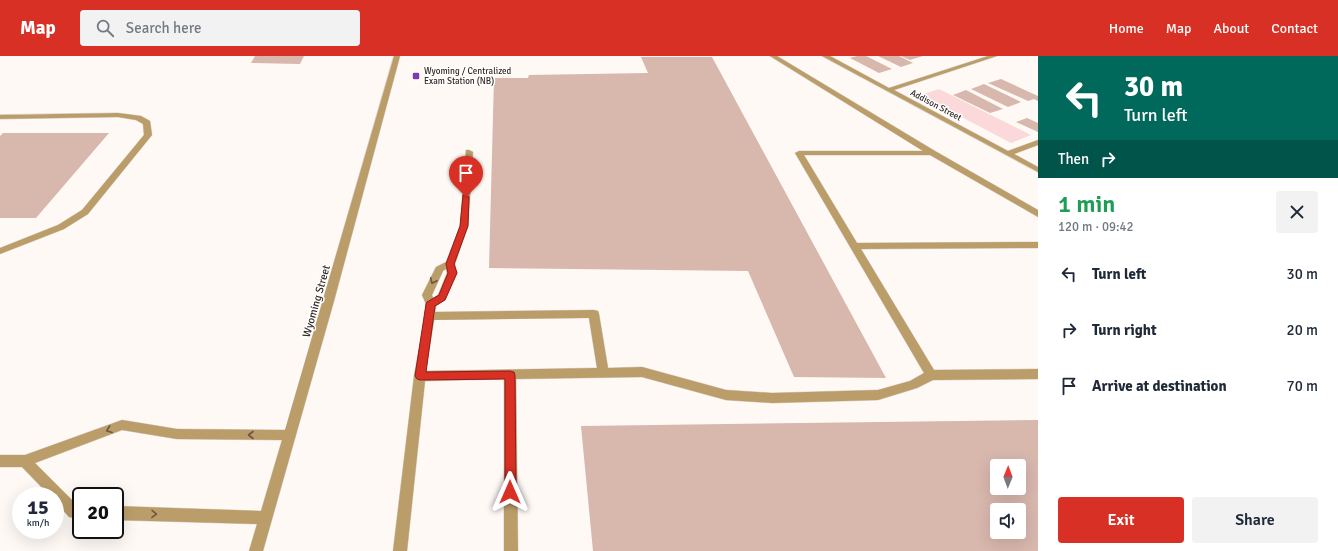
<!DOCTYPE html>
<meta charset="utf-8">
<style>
:root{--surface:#fff;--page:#f2f2f3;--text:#1f2937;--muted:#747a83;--accent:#d93025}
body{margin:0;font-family:Signika,sans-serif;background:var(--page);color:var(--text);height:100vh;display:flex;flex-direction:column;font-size:15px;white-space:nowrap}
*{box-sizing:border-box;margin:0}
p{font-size:13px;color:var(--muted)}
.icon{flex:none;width:22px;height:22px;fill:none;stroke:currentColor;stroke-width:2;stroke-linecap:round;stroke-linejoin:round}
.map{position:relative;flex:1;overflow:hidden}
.sheet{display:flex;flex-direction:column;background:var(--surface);width:300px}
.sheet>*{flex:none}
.top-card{background:#00695c;color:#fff;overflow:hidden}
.needle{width:26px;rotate:1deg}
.controls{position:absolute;left:990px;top:403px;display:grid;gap:8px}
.controls a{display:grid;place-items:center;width:36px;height:36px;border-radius:4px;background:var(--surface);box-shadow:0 4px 16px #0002;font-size:20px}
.speed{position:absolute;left:12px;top:431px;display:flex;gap:8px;font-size:20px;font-weight:700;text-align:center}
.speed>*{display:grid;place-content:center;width:52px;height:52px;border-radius:50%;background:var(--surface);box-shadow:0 4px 16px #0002;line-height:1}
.speed small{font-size:10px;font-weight:400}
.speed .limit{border:2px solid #111;border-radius:6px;background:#fff;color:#111}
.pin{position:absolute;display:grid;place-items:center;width:34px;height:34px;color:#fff;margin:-41px -17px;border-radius:50% 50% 50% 0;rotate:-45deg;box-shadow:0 0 4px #0007}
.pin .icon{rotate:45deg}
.me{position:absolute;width:44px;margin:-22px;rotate:0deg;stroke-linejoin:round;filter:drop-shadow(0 0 3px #0008)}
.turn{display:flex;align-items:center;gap:14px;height:84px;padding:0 20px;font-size:18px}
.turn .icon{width:52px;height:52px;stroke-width:2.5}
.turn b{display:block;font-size:28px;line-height:34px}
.then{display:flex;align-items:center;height:38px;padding:0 20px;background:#0003;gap:8px;font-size:15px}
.round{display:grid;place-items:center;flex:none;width:42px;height:42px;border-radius:4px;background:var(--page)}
.headline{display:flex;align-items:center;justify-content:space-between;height:68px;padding:0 20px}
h1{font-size:24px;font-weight:600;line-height:30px;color:#1e9e55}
.cta{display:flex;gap:8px;margin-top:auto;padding:8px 20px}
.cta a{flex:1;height:46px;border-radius:4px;background:var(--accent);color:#fff;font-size:16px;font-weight:600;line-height:46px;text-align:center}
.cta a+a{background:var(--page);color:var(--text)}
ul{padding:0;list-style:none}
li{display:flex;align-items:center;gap:12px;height:56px;padding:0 20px}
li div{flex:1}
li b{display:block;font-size:15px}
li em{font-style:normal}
header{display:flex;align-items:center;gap:24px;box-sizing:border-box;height:56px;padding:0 20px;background:var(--accent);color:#fff}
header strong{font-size:19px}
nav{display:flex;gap:22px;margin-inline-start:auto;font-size:14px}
.search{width:280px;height:36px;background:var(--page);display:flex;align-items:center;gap:10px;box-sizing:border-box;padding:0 14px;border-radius:4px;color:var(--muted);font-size:15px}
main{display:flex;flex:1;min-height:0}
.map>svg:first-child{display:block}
.green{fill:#fbd9da}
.building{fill:#d8b7ad;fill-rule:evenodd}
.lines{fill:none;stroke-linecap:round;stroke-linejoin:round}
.minor-casing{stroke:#dad4cf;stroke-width:1}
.minor{fill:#bb9d6a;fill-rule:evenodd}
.oneway{stroke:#6b583f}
.route{fill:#d93025;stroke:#8d1f18}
.poi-dot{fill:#8139ac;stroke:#fff;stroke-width:1.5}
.labels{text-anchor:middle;stroke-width:3;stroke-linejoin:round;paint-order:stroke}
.far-poi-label{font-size:9px;fill:#352a23;stroke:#fff;text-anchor:start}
.far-street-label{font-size:9px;fill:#352a23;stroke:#fff}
.street-label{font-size:11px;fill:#352a23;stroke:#fff}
</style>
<header>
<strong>Map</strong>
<div class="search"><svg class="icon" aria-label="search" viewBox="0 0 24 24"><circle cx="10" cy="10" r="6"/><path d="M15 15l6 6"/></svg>Search here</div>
<nav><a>Home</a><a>Map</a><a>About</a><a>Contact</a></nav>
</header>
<main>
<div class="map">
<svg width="1038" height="495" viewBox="0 0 1038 495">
<rect width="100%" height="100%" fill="#fef9f5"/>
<!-- green -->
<polygon class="green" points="939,33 1031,79 1011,87 920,39"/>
<!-- building -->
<g class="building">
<polygon points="255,0 304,0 300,8 251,7"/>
<polygon points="857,0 866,0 892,13 879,17 850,2"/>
<polygon points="878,0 899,0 913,7 901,11"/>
<polygon points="901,0 923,0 910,4"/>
<polygon points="641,1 712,1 886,322 794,321 748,215 489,212 494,22 528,22 529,19 648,17"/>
<polygon points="1001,23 1038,40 1038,45 1034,43 1028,45 988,27"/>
<polygon points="984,28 1021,46 1008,51 971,33"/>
<polygon points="966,34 1003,53 990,57 953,39"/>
<polygon points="1027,62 1038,67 1038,76 1016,66"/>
<polygon points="3,77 109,77 36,162 0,162 0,80"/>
<path d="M1038 364V495H593L581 370ZM997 410H1019V432H997ZM997 454H1019V476H997Z"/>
</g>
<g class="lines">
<defs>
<g id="minor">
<polygon points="394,0 400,0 334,245 263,495 249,495 257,468 115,464 115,450 261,455 282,384 177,383 122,374 35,407 77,449 81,449 81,463 69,461 55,445 55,440 50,440 22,411 0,411 0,399 25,399 122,364 177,373 285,374"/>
<path d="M770 0H777L935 95 1038 154V161L930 99H804L857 187 1038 186V192L861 193 934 314 1038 313V323L933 324 917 332 878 344 772 347 726 344 642 321 516 323 518 495H504V323L425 325 407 495H393L414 320 425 260 426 248 422 239 436 211 446 206 460 170 466 94H469L473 96 468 170 455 208 457 217 445 244 436 250 435 256 594 254 598 255 599 258 608 312 642 311 726 334 772 337 878 334 910 325 924 317 795 97 799 95H923ZM446 213 447 217 438 239 433 242 432 239 443 215ZM589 262 597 312 426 315 434 264Z"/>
<polygon points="822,0 830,0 889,32 988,0 997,0 894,34 1008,95 1038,84 1038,89 1014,98 1038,111 1038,116"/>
<polygon points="118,57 141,60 150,65 152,79 88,158 64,173 0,198 0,192 58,169 82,154 144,79 143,68 136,64 118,61 0,63 0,59"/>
</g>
</defs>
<!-- minor casing -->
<use href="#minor" class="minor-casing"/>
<!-- minor -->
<use href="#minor" class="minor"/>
</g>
<!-- one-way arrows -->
<defs><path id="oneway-chevron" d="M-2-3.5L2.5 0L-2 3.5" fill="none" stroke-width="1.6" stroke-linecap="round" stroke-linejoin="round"/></defs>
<g class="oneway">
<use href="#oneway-chevron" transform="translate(433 225) rotate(115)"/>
<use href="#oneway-chevron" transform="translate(109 374) rotate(160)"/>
<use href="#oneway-chevron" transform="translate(251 379) rotate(-180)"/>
<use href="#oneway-chevron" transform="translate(154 458) rotate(1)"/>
</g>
<!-- route -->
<polygon class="route" points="463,139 466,139 469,141 468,170 454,208 457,217 445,244 435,250 426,316 510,315 514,316 515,319 516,436 515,440 510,442 506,440 505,436 505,323 420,324 417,323 415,320 426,248 427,246 439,239 448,217 446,208 460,170"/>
<!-- markers -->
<rect class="poi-dot" x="412" y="16" width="8" height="8" rx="2"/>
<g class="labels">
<!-- far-poi labels -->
<g class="far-poi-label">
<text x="424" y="18">Wyoming / Centralized<tspan x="424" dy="10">Exam Station (NB)</tspan></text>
</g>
<!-- far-street labels -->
<g class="far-street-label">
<text transform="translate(936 49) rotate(28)" y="3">Addison Street</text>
</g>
<!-- street labels -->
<g class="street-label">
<text transform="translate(316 245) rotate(-74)" y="4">Wyoming Street</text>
</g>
</g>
</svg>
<div class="controls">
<a><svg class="needle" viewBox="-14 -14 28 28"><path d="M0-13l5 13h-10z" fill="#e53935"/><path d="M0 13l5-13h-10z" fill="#747a83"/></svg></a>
<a><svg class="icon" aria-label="sound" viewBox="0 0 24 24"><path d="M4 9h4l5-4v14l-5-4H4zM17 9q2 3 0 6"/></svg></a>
</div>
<div class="speed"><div>15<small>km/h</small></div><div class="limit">20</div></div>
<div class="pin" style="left:466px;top:141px;background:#d93025"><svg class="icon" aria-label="arrive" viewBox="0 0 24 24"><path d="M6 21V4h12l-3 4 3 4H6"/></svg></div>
<svg class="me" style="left:510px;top:436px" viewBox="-20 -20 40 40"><path d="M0-17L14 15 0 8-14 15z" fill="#d93025" stroke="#fff" stroke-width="4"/></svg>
</div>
<section class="sheet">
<div class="top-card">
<div class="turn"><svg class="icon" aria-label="left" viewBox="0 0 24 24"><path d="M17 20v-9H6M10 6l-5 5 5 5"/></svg><div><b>30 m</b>Turn left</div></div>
<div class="then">Then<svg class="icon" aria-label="right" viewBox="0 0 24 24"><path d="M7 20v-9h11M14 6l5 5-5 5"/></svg></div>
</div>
<div class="headline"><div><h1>1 min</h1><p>120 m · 09:42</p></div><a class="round"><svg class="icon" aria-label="close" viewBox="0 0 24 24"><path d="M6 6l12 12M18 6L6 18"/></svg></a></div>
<ul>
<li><svg class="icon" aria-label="left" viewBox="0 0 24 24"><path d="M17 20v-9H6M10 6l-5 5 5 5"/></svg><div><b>Turn left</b></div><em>30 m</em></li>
<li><svg class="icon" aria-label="right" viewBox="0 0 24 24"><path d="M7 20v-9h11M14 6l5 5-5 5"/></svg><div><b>Turn right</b></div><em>20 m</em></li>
<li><svg class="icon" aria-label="arrive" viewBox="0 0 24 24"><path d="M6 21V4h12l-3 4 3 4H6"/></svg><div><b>Arrive at destination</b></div><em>70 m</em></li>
</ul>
<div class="cta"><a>Exit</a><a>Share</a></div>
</section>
</main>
